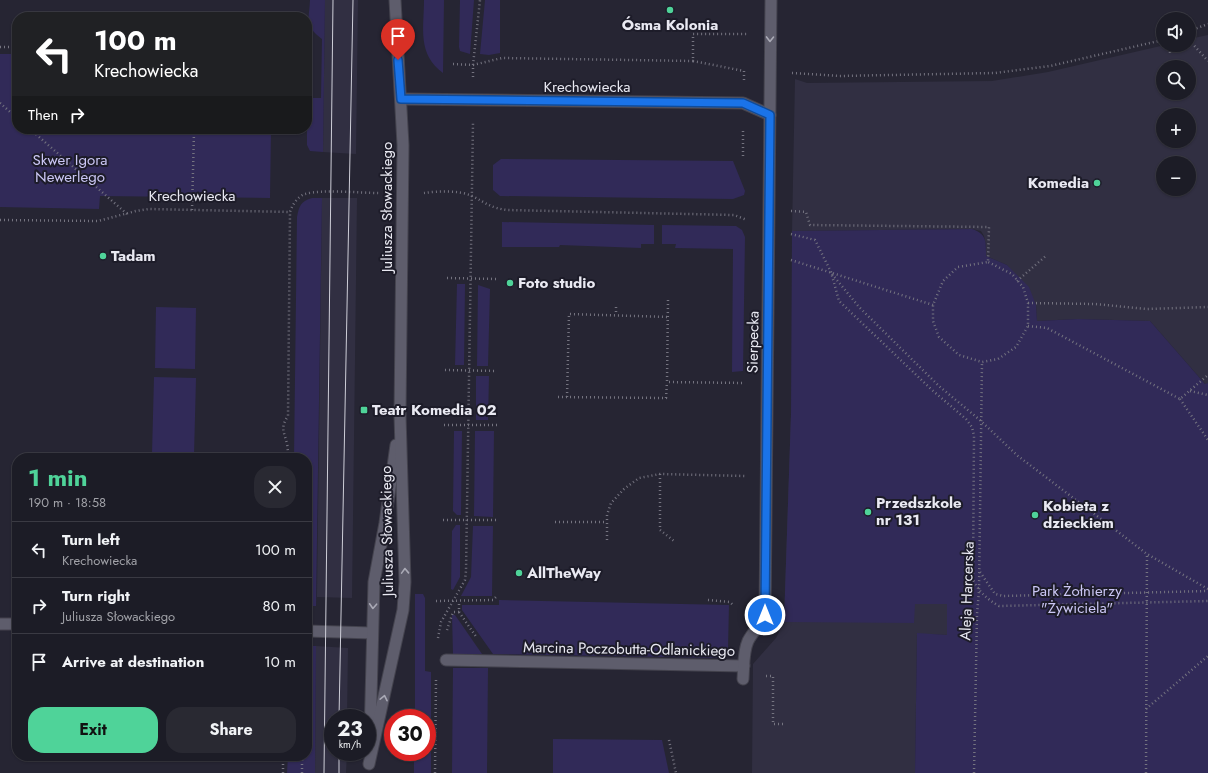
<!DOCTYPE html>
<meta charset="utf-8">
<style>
:root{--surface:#1c1c26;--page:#292932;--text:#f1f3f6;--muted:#a0a1a7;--line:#3a3a43;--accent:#4fd399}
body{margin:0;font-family:Jost,sans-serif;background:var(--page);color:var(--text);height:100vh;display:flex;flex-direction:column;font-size:15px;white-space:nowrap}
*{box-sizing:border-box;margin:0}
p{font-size:13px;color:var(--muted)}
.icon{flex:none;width:22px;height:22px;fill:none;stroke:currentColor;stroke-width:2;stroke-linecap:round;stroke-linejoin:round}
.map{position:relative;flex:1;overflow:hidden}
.details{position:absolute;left:12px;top:453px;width:300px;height:308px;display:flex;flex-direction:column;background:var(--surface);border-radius:16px;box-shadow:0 1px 3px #0004,0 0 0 1px var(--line)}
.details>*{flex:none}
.guide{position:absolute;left:12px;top:12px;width:300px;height:122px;border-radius:16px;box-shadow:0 1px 3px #0004,0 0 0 1px var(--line);background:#202124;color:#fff;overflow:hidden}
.tools{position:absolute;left:1156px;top:12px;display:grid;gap:8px}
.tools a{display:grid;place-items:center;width:40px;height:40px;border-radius:50%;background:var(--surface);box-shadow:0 1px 3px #0004,0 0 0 1px var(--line);font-size:20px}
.speed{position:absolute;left:324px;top:709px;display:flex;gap:8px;font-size:20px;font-weight:700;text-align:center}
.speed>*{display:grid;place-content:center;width:52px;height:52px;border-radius:50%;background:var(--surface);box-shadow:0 1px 3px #0004,0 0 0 1px var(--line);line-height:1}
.speed small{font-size:10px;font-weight:400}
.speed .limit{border:6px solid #d22;background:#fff;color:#111}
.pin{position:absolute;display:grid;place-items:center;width:34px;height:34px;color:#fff;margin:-41px -17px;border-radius:50% 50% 50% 0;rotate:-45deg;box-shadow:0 0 4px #0007}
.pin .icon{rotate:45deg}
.me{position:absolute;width:44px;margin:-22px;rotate:0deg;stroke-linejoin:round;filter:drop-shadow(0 0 3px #0008)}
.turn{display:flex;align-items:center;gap:14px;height:84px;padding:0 16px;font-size:18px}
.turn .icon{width:52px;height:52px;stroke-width:2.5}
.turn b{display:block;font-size:28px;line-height:34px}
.then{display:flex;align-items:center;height:38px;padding:0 16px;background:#0003;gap:8px;font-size:15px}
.round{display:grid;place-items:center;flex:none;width:42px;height:42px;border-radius:16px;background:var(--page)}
.head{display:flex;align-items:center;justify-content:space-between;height:68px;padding:0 16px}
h1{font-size:24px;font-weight:700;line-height:30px;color:var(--accent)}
.button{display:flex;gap:8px;margin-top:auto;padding:8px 16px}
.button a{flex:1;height:46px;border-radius:16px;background:var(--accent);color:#111;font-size:16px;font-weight:700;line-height:46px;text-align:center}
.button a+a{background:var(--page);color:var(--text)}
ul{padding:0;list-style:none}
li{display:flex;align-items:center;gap:12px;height:56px;padding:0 16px;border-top:1px solid var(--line)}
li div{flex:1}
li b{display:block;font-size:15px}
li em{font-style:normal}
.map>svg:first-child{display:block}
.built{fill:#312f42;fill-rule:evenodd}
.green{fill:#312a58}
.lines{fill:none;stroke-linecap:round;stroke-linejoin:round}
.pedestrian-casing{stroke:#44434e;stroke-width:13}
.minor-casing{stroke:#44434e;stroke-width:13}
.secondary-casing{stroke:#44434e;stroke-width:13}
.path{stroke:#757480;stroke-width:2.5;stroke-dasharray:1 3;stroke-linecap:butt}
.pedestrian{stroke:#5e5d6c;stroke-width:11}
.minor{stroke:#5e5d6c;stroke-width:11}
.secondary{stroke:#5e5d6c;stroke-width:11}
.tram{stroke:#ceced8;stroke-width:1}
.oneway{stroke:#aaaab6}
.route-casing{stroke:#114b97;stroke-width:10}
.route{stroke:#1a73e8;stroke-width:7}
.poi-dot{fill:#4fd399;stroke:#1d1c29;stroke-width:1.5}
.labels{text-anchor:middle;stroke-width:4;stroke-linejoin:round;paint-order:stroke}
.poi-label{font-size:15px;font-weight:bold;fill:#e9e9f2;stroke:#1d1c29;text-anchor:start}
.street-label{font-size:15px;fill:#e9e9f2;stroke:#1d1c29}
.park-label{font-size:15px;fill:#cbc7f5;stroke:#1d1c29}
</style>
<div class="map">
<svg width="1208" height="773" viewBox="0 0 1208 773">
<rect width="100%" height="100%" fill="#262533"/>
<!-- built -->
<g class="built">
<polygon points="325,0 358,0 356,154 323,152"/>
<path d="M1208 35V383L1206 385 1150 321 1078 319 1037 321 1036 305 1007 265 986 256V246L984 236 981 231 972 229 792 231 795 79 807 83 992 81 1048 72 1165 45H1189V39ZM1163 67H1189V93H1163ZM1163 115H1189V141H1163ZM1163 163H1189V189H1163Z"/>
<polygon points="322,198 357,198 352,598 317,597"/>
<polygon points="791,414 947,604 947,635 917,634 915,773 752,773 753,664 776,638 784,622"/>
<polygon points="316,646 348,648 347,718 333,718 333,752 347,752 346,773 315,773"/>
</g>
<!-- green -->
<g class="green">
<path d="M310 0H325L323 152 310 151 307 145V98H321L322 39C304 25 309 21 310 0Z"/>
<path d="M424 0H444L443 73C417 54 424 28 424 0Z"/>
<polygon points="460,0 474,0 470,54 460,51 459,47"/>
<polygon points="485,0 500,0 500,53 489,55 480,54"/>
<polygon points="0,54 17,54 17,129 271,129 270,198 100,196 99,209 0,207"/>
<polygon points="501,159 733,161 745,191 744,195 733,199 500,196 493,190 493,165"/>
<path d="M312 198H322L316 606H307V458H294L297 217C299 206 301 201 312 198Z"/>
<polygon points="502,222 654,225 654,244 641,244 641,248 560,245 559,247 502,247"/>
<polygon points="662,225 736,226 742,230 745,237 743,371 732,372 733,249 675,248 676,244 662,244"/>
<path d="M972 229C987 234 986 242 986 256L1007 265 1029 287 1036 305 1037 321 1078 319 1150 321 1205 384 1208 383V773H915L917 633 947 635V604H915L914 623 784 622 791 414 792 231Z"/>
<polygon points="457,284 465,284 464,365 455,365"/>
<polygon points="478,285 490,289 488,366 477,366"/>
<polygon points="156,307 196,308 195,369 155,368"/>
<polygon points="476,376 489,376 488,420 476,420"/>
<polygon points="154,377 196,378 194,455 152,454"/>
<polygon points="454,431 462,431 461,515 457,515 453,511"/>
<polygon points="475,431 494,431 493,517 474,516"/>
<polygon points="456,525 460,525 460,577 453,590 451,589 452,531"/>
<polygon points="473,526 493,526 492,596 461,596 471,577"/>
<polygon points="415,594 423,594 425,598 425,671 431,672 431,773 414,773 414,752 427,752 427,718 415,718"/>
<polygon points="499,600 729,605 728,648 724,658 493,654 462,610 462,605 499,605"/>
<polygon points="452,615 455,615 482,654 453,654"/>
<polygon points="307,646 316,646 315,773 287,773 288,756 307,756"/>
<polygon points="453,668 488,668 487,773 452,773"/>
<polygon points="553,739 662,740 669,773 553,773"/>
</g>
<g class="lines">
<defs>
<polyline id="pedestrian" points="446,660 744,666"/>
<g id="minor">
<polyline points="401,99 743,103 770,115"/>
<polyline points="0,624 17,624"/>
<polyline points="307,631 372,633"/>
<path d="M743 679C744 666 743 652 748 641 753 631 761 625 765 615L771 0"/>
</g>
<g id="secondary">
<polyline points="370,738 374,582 385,523 396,445"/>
<polyline points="369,764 403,610 405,582 400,415 403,145 395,0"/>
</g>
</defs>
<!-- pedestrian casing -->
<use href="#pedestrian" class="pedestrian-casing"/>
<!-- minor casing -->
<use href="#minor" class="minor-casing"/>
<!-- secondary casing -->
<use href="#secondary" class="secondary-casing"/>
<!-- path -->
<g class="path">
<polyline points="1189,31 1208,24"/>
<polyline points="1189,40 1208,61"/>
<polyline points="0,47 17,47"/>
<polyline points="1170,53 1170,45"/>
<polyline points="693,61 744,71 744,81"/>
<polyline points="453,64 473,65 502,58 693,61 693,34 748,34"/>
<polyline points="792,73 839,76 995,73 1050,66 1163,40"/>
<polyline points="473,77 473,65 480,0"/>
<polyline points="0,103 17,118"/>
<polyline points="30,129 127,214"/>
<polyline points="264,129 278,133"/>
<polyline points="743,156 743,128"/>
<path d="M424 193C438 191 459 190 472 196 486 203 491 208 507 210L734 215 747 220"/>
<polyline points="192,210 194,132 196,129"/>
<polyline points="791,211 806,212 810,225 989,227 988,262 958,267 943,281 933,305 933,321 939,337 959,355 982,362 998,359 1016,347 1028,326 1028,303 1023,287 1012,274 988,262"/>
<polyline points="0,220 98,221 136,211 149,209 290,212"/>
<path d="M791 234 815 240 831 272 839 301 932 390 966 419 972 427 974 436 973 580C980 593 987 599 999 606L1208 601"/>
<polyline points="791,260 933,305"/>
<polyline points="832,274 859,307 939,386 981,421 1018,456 1147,554 1208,589"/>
<polyline points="447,278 498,279"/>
<polyline points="1017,281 1047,255"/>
<polyline points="668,300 667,382 745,383"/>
<polyline points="1028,303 1095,304 1147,309 1208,307"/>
<polyline points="616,307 616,315"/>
<polyline points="1028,326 1047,328 1180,399 1208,375"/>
<polyline points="445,370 497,371"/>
<polyline points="1190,391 1208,395"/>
<polyline points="558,397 666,398 667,382"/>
<polyline points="567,397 569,314 668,317"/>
<polyline points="1180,399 1208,440"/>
<polyline points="444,425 498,425"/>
<path d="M288 458C288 454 288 449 287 444 284 431 280 428 288 416L290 212C292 205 298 196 305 194 322 189 360 193 379 193"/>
<polyline points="660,474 660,530 674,541"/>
<polyline points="443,520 496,520"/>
<polyline points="555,522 607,522"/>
<polyline points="607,540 607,515 611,503 624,489 639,478 660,474 745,476"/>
<polyline points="980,572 995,594 1003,596 1208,591"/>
<polyline points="708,600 730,602 734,606"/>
<polyline points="436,601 493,600 497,596"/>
<polyline points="459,612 477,638"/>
<polyline points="447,630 453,612 459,612 459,601"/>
<polyline points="438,638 441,622 465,580 466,571 473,122"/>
<polyline points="766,676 773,676 773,724 784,724"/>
<polyline points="1146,709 1208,656"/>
<polyline points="669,740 676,773"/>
<polyline points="283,773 283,756"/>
<polyline points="302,773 302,756"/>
<polyline points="435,773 436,679"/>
<polyline points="974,773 977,614 979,591 982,362"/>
<polyline points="1146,773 1147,554"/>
</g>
<!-- pedestrian -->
<use href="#pedestrian" class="pedestrian"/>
<!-- minor -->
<use href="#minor" class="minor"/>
<!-- secondary -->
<use href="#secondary" class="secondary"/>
<!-- tram -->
<g class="tram">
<polyline points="339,718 353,0"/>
<polyline points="324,773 333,0"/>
<polyline points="339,773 339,752"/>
</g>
</g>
<!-- one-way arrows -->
<defs><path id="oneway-chevron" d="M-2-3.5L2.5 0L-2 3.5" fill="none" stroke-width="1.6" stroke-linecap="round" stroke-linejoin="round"/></defs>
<g class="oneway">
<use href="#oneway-chevron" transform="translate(770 39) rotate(91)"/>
<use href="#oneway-chevron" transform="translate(405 571) rotate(-92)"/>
<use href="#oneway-chevron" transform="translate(373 606) rotate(93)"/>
<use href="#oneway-chevron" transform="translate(384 698) rotate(-78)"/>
</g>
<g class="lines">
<defs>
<polyline id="route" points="398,60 401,99 743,103 770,115 765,615"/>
</defs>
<!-- route casing -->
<use href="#route" class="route-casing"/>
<!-- route -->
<use href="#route" class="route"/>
</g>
<!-- markers -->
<g class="poi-dot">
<circle cx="670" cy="10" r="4"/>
<circle cx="1097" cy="183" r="4"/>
<circle cx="103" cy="256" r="4"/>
<circle cx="510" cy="283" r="4"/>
<rect x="360" y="406" width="8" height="8" rx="2"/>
<circle cx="868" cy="512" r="4"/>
<circle cx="1035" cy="515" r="4"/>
<circle cx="519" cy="573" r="4"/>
</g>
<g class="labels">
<!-- poi labels -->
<g class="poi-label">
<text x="670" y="30" text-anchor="middle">Ósma Kolonia</text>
<text x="1089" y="188" text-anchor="end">Komedia</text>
<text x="111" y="261">Tadam</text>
<text x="518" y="288">Foto studio</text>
<text x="372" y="415">Teatr Komedia 02</text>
<text x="876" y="508">Przedszkole<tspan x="876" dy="17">nr 131</tspan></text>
<text x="1043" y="511">Kobieta z<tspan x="1043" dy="17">dzieckiem</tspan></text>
<text x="527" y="578">AllTheWay</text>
</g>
<!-- street labels -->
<g class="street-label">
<text x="587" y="92">Krechowiecka</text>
<text x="192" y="201">Krechowiecka</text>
<text transform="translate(387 207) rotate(-90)" y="5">Juliusza Słowackiego</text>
<text transform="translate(753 342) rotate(-89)" y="5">Sierpecka</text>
<text transform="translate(387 531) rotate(-91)" y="5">Juliusza Słowackiego</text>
<text transform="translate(967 591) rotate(-88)" y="5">Aleja Harcerska</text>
<text transform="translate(629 649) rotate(1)" y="5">Marcina Poczobutta-Odlanickiego</text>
</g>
<!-- park labels -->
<g class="park-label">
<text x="70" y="165">Skwer Igora<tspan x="70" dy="17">Newerlego</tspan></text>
<text x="1077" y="596">Park Żołnierzy<tspan x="1077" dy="17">"Żywiciela"</tspan></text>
</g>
</g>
</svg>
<div class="tools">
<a><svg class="icon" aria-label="sound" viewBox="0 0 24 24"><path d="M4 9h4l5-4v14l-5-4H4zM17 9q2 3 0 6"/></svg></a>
<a><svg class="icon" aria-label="search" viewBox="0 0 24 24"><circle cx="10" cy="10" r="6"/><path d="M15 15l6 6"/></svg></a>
<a>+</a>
<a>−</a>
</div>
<div class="speed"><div>23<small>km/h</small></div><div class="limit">30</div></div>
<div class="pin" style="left:398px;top:60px;background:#d93025"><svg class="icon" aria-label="arrive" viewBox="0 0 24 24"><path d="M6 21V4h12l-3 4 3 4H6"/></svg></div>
<svg class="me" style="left:765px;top:615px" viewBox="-20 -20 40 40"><circle r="17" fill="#1a73e8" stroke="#fff" stroke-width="3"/><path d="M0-11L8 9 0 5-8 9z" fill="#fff"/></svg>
<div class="guide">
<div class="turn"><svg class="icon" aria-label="left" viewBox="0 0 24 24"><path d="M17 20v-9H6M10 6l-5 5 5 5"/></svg><div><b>100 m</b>Krechowiecka</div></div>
<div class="then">Then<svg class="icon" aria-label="right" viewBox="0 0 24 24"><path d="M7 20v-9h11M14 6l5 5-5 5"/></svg></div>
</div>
<section class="details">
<div class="head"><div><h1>1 min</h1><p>190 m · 18:58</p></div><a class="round"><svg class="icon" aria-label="close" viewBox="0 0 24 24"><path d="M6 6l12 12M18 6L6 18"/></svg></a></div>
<ul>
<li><svg class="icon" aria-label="left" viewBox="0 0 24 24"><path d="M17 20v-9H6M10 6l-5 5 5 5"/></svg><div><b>Turn left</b><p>Krechowiecka</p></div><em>100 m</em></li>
<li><svg class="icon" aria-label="right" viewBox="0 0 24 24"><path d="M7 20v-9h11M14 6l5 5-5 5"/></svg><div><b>Turn right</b><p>Juliusza Słowackiego</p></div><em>80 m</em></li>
<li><svg class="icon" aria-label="arrive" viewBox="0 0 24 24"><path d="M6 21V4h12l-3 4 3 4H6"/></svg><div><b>Arrive at destination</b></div><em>10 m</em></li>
</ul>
<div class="button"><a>Exit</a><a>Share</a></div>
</section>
</div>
